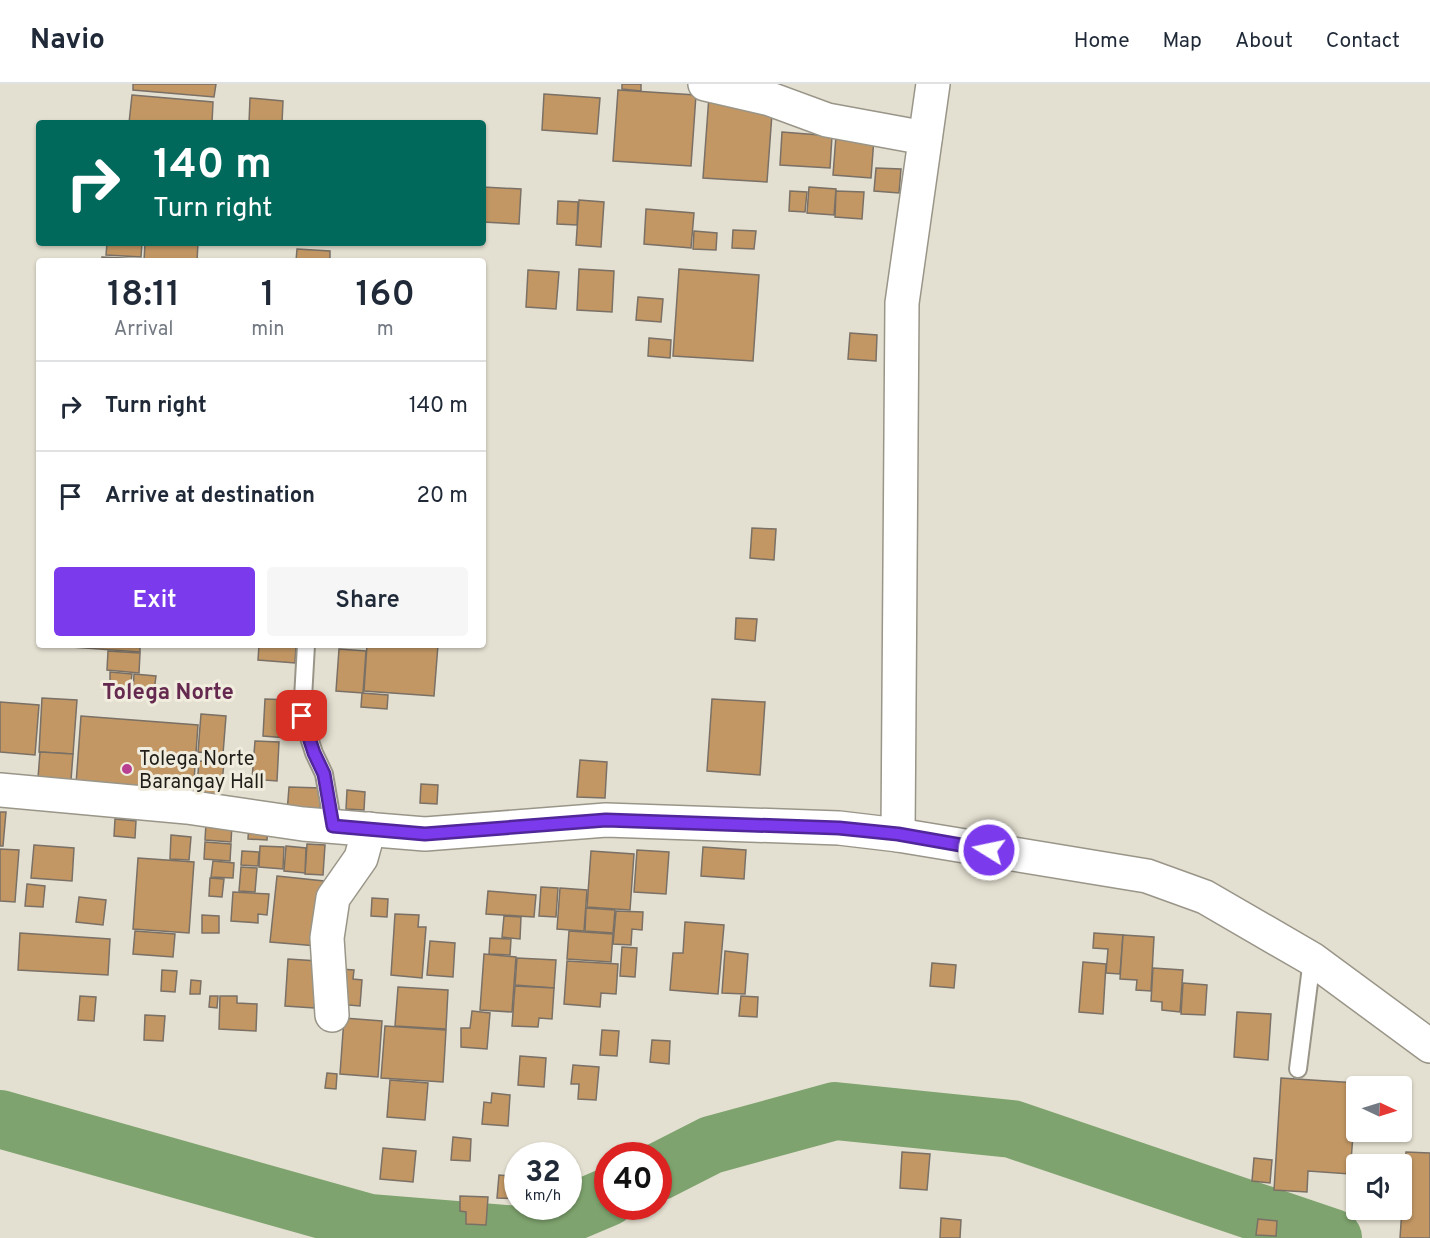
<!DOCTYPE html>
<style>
:root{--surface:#fff;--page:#f6f6f7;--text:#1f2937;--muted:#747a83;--line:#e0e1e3;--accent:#7c3aed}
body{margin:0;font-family:Overpass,sans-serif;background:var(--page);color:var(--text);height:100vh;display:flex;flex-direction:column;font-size:22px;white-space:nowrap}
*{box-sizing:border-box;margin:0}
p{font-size:20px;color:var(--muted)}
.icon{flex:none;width:33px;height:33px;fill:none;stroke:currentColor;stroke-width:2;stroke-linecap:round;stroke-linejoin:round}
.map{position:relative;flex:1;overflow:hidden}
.drawer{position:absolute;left:36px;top:174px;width:450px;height:390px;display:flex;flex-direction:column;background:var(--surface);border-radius:6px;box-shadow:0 2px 4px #0004}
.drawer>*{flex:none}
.hud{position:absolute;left:36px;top:36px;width:450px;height:126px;border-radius:6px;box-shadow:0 2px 4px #0004;background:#00695c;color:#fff;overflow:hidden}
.needle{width:39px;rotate:94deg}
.controls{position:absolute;left:1346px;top:992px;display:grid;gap:12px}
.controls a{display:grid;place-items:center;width:66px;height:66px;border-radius:6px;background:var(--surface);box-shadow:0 2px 4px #0004;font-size:30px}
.speed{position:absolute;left:504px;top:1058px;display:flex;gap:12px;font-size:30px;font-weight:700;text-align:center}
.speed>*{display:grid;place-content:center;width:78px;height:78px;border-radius:50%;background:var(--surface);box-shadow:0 2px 4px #0004;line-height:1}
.speed small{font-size:15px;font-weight:400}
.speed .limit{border:9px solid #d22;background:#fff;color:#111}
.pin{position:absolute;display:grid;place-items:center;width:51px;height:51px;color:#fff;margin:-26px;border-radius:12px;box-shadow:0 3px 9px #0006}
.me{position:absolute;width:66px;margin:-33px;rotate:280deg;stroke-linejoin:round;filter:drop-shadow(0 0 4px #0008)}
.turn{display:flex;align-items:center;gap:21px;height:126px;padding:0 18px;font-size:27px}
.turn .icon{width:78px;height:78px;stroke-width:2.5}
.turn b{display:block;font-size:42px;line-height:51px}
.eta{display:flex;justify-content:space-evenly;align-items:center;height:102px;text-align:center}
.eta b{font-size:36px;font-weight:600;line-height:42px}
.cta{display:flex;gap:12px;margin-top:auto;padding:12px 18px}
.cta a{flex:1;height:69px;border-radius:6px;background:var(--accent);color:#fff;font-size:24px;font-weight:600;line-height:69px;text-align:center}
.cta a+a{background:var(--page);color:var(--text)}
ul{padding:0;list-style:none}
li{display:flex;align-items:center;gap:18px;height:90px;padding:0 18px;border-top:2px solid var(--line)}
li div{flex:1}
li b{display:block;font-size:22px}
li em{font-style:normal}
header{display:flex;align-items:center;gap:36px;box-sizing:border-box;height:84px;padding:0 30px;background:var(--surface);border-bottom:2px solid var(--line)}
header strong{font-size:28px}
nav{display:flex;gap:33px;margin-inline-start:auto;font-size:21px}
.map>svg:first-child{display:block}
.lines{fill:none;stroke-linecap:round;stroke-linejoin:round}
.river{stroke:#7ea36e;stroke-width:58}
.building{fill:#c29764;stroke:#7a7065;stroke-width:1.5}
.service-casing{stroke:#999588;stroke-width:20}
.minor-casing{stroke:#999588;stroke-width:36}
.tertiary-casing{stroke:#999588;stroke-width:36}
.service{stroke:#fff;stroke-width:16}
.minor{stroke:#fff;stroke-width:33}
.tertiary{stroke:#fff;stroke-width:33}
.route-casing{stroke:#51269a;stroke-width:15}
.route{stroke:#7c3aed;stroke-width:10}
.poi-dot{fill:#b93f90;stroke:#f1edde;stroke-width:2}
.labels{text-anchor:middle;stroke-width:6;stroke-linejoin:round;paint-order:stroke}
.poi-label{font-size:20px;fill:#201e19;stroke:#f1edde;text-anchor:start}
.quarter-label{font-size:22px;font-weight:bold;fill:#652950;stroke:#f1edde}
</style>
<header>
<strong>Navio</strong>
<nav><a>Home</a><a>Map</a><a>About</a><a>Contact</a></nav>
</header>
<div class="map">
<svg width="1430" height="1154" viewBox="0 0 1430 1154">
<rect width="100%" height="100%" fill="#e4e0d1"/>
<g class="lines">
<!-- river -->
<g class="river">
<polyline points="0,1035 369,1139 519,1151 608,1113"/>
<polyline points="658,1088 711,1061 835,1027 1012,1045 1333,1154"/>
</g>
</g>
<!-- building -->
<g class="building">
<polygon points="133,0 216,0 214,13 133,6"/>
<polygon points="622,0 641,0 641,7 622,5"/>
<polygon points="618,6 696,11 691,82 613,77"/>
<polygon points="544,10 600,14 597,50 542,46"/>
<polygon points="132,11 213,18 212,39 129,39"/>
<polygon points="709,12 773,16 767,98 703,94"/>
<polygon points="250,14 283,17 282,39 249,39"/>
<polygon points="782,48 832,52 830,84 780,81"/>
<polygon points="836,52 874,54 871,94 833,91"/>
<polygon points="876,84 901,85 899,109 874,107"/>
<polygon points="483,103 521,105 519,140 483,138"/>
<polygon points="809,103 836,105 834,131 807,129"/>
<polygon points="790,107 807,108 805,128 789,127"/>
<polygon points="836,107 864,108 862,135 835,133"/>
<polygon points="579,116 604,118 601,163 576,161"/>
<polygon points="558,117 578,118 577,141 557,140"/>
<polygon points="646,125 694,129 691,164 644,160"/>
<polygon points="733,146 756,147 754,165 732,164"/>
<polygon points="694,147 717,149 716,166 693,165"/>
<polygon points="107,159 142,159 141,173 106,171"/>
<polygon points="145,159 198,159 197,177 144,177"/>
<polygon points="297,165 330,167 330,177 296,177"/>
<polygon points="102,173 141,175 141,177 102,177"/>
<polygon points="579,185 614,187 612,228 577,226"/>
<polygon points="679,185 759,191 753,277 673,272"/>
<polygon points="528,186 559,188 556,225 526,223"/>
<polygon points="638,213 663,215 661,238 636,236"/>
<polygon points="850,249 877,251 876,277 848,275"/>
<polygon points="649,254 671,256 670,274 648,272"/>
<polygon points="752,444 776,445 774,476 750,474"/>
<polygon points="736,534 757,535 755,557 735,555"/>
<polygon points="72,561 140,561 140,568 72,563"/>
<polygon points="259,561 296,561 295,579 258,576"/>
<polygon points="367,561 438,561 434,612 364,607"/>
<polygon points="339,565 366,567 363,609 336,607"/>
<polygon points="108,567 140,569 139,589 107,586"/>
<polygon points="110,588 132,590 130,606 110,605"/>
<polygon points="134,590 156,592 154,608 133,607"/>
<polygon points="362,609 388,611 387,625 361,623"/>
<polygon points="42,614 77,616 73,670 39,668"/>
<polygon points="265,615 290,616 287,654 263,652"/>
<polygon points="712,615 765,618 760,691 707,687"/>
<polygon points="0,618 39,621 35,671 0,668"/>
<polygon points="201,630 226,632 223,670 198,668"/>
<polygon points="81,632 198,641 193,710 76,700"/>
<polygon points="255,657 279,658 277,697 252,695"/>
<polygon points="40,668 73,670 71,696 38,694"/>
<polygon points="580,676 607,678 605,714 577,713"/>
<polygon points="199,677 224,679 220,717 196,715"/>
<polygon points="421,700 438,701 437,720 420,719"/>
<polygon points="289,703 321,704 320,731 287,729"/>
<polygon points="347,706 365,708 364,726 346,725"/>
<polygon points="0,728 6,728 3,762 0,762"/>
<polygon points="115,735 136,737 135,754 114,752"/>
<polygon points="249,738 268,740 267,756 248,755"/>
<polygon points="206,739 232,740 231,758 205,756"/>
<polygon points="171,751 191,753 189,776 170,775"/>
<polygon points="205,758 231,760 230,777 204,775"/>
<polygon points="307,760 325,761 323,791 305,790"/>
<polygon points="34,761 74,764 72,797 31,794"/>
<polygon points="260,762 284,763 283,785 259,783"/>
<polygon points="286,762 306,764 305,789 284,787"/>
<polygon points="703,763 746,766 744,795 701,792"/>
<polygon points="0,765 19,766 15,818 0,817"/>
<polygon points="637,766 669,768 666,810 634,808"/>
<polygon points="242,767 259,768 258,782 241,781"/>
<polygon points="591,767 634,770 630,826 587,823"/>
<polygon points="138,774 194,778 189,849 133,845"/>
<polygon points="213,777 234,779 233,794 211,793"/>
<polygon points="241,783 257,784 255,808 239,807"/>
<polygon points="277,792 324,797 317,862 270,858"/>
<polygon points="210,794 224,795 222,813 209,812"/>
<polygon points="27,800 45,802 43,823 25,822"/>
<polygon points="541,803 558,804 556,833 539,832"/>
<polygon points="560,804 587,806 584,847 557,845"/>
<polygon points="488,807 536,811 534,833 486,830"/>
<polygon points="233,808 269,810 267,831 258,830 258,839 231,837"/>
<polygon points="79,813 106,816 103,841 76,838"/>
<polygon points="372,814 388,815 387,833 371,832"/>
<polygon points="586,824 615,826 613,849 585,847"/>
<polygon points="616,827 643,828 642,846 632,845 631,861 613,860"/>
<polygon points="395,830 419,831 418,843 426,843 422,894 391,891"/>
<polygon points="202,831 219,832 219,849 202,849"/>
<polygon points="504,832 521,833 520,855 502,853"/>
<polygon points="685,838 724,841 718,910 670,906 673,869 683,869"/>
<polygon points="135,847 175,850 173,873 133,870"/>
<polygon points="569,847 613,850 611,878 567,875"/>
<polygon points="20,849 110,855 108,891 18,886"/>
<polygon points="1094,849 1123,851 1120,890 1106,889 1108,865 1093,864"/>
<polygon points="1123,851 1154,853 1151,907 1136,906 1137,896 1120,895"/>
<polygon points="490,854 511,855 510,871 489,870"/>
<polygon points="430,857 455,859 453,893 427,891"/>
<polygon points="622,863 637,864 635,893 620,892"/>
<polygon points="725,867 748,870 745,910 722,909"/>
<polygon points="484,870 516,873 512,928 480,926"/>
<polygon points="517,874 556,876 554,904 515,901"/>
<polygon points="288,875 318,877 314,924 285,922"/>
<polygon points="567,877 618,880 616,910 601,909 600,923 564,920"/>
<polygon points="1083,878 1106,880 1103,930 1079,928"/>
<polygon points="932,879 956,881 954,904 930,902"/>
<polygon points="1153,884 1183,886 1180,928 1162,926 1162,918 1151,917"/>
<polygon points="340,885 354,886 353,895 362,896 360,922 337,920"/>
<polygon points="162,886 177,887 175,908 161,907"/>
<polygon points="191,896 201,897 200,910 190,910"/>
<polygon points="1183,899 1207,901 1205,931 1181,930"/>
<polygon points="515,902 554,904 552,935 539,934 538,943 512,942"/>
<polygon points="398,903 448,906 446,945 395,942"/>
<polygon points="80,912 96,913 94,937 78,936"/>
<polygon points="210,912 218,912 217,924 209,923"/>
<polygon points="220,912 237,912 237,919 257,920 256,947 219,945"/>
<polygon points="741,912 758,913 757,933 739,932"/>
<polygon points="472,927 490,929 487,965 461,963 461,944 470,944"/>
<polygon points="1237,928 1271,930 1268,976 1234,973"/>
<polygon points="145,931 165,932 163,957 144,956"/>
<polygon points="344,934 382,937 378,993 340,990"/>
<polygon points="385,942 446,946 443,998 381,994"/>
<polygon points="602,946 619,947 617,972 600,971"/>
<polygon points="652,956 670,957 669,980 650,978"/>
<polygon points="520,972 546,974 544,1003 518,1001"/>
<polygon points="573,981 599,983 596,1016 578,1015 579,1000 571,1000"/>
<polygon points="327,989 337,990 336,1005 325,1004"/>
<polygon points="1281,994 1357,999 1350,1090 1308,1087 1307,1108 1274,1106"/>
<polygon points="390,996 428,999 425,1036 387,1033"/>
<polygon points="492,1009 510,1011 508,1042 482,1040 484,1018 491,1019"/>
<polygon points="453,1053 471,1055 470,1077 451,1076"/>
<polygon points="383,1064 416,1067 413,1098 380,1095"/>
<polygon points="902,1068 930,1070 927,1106 900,1104"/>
<polygon points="1406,1068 1430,1069 1430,1154 1400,1154"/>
<polygon points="1254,1074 1272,1076 1270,1099 1252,1097"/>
<polygon points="511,1086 518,1086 518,1115 497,1114 499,1091 510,1092"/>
<polygon points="460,1112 488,1113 486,1141 466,1140 466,1128 460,1127"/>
<polygon points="941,1134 961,1136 960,1154 940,1154"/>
<polygon points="1258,1135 1277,1137 1276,1152 1256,1151"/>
</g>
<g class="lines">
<defs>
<g id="service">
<polyline points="306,561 302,632 314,669 324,690 333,742"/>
<polyline points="1298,985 1312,875"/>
</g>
<g id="minor">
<polyline points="705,0 770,15 827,36 925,54"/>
<polyline points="898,751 902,219 933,0"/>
<polyline points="332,931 327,854 333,814 361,774 369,745"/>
</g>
<polyline id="tertiary" points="0,706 187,723 303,740 425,750 606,736 839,744 898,751 1147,792 1205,813 1312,875 1430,962"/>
</defs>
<!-- service casing -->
<use href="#service" class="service-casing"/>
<!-- minor casing -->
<use href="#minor" class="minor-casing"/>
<!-- tertiary casing -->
<use href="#tertiary" class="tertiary-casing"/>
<!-- service -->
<use href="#service" class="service"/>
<!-- minor -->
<use href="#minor" class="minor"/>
<!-- tertiary -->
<use href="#tertiary" class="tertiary"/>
</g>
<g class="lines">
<defs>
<polyline id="route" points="302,632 314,669 324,690 333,742 425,750 606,736 839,744 898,750 989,766"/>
</defs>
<!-- route casing -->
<use href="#route" class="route-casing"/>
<!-- route -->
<use href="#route" class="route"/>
</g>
<!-- markers -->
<circle class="poi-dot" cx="127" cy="685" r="6"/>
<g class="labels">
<!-- poi labels -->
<g class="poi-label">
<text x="139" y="681">Tolega Norte<tspan x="139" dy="23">Barangay Hall</tspan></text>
</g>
<!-- quarter labels -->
<g class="quarter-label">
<text x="168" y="615">Tolega Norte</text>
</g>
</g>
</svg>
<div class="controls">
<a><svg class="needle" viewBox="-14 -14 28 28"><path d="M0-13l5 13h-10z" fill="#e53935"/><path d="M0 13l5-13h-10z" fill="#747a83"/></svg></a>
<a><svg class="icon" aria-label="sound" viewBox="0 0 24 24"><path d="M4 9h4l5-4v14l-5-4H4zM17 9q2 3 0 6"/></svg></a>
</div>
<div class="speed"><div>32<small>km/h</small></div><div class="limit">40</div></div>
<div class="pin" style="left:302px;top:632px;background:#d93025"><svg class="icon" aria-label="arrive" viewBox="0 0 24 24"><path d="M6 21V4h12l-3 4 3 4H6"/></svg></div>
<svg class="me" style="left:989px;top:766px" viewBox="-20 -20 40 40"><circle r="17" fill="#7c3aed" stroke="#fff" stroke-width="3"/><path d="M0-11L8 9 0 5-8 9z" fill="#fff"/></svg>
<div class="hud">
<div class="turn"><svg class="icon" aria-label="right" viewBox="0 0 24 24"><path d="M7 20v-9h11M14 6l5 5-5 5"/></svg><div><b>140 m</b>Turn right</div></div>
</div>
<section class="drawer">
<div class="eta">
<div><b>18:11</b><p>Arrival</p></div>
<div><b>1</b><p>min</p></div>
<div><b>160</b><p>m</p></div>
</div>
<ul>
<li><svg class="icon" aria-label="right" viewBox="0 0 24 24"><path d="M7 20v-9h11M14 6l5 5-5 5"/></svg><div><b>Turn right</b></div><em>140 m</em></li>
<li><svg class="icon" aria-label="arrive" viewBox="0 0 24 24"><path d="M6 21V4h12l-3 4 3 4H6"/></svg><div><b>Arrive at destination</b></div><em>20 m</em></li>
</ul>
<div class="cta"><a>Exit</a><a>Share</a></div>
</section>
</div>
